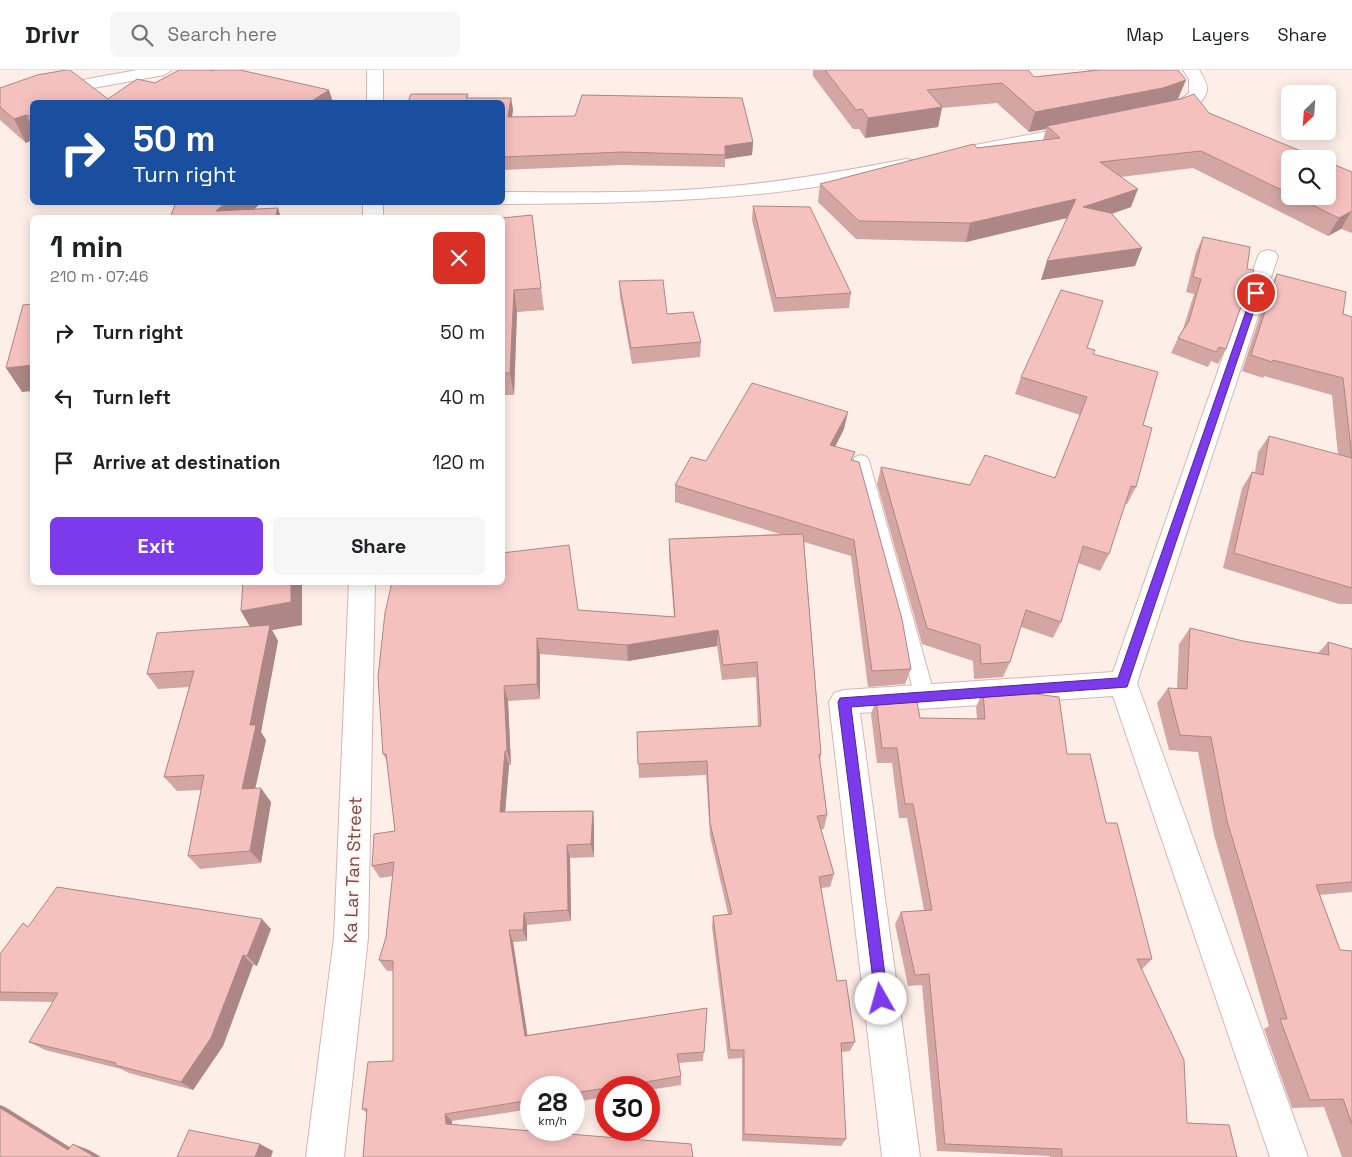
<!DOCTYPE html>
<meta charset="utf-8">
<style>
:root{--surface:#fff;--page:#f6f6f6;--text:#202124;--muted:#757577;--line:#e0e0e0;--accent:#7c3aed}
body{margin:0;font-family:"Space Grotesk",sans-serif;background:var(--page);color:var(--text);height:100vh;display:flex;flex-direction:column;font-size:19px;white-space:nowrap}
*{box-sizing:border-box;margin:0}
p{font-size:16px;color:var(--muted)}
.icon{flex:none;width:28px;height:28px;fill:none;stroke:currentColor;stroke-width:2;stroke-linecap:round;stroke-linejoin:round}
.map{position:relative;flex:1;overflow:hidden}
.side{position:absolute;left:30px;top:145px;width:475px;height:370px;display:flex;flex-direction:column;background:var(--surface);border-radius:8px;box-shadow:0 2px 12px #0003}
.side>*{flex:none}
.top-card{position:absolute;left:30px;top:30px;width:475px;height:105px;border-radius:8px;box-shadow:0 2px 12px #0003;background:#1a4fa0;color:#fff;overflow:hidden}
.needle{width:32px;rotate:205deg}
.controls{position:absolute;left:1281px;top:15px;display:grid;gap:10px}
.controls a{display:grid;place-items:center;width:55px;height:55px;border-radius:8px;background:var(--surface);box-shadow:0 2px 12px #0003;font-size:25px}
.speed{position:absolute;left:520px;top:1006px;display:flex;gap:10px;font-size:25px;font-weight:700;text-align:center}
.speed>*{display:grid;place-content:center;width:65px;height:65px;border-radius:50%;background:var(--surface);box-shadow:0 2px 12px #0003;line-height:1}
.speed small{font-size:12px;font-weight:400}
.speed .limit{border:8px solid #d22;background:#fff;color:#111}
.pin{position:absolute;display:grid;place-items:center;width:42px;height:42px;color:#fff;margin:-21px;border:2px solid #fff;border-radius:50%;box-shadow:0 1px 5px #0007}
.me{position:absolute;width:55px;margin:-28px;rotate:353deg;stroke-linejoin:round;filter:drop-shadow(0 0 4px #0008)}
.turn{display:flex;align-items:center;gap:18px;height:105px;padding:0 20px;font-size:22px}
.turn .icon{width:65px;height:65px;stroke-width:2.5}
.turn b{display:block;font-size:35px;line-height:42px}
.round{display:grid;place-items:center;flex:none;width:52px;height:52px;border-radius:8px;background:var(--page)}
.head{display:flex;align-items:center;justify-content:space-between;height:85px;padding:0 20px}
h1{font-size:30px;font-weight:600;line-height:38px}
.button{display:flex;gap:10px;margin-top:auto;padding:10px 20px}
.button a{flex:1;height:58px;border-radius:8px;background:var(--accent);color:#fff;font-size:20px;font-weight:600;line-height:58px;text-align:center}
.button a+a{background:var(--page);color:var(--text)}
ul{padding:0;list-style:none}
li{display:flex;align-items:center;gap:15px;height:65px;padding:0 20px}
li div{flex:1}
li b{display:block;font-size:19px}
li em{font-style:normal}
header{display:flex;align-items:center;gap:30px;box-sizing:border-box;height:70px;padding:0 25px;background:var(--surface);border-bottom:1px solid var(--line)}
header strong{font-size:24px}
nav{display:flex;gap:28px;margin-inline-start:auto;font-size:18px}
.search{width:350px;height:45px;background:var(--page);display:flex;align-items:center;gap:12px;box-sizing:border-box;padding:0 18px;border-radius:8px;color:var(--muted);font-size:19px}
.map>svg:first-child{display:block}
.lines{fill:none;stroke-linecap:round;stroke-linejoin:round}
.lane-casing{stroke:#d6b6b2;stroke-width:2}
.street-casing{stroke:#d6b6b2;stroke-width:2}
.secondary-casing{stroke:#d9b3af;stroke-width:2}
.lane{fill:#fff;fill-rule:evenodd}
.street{fill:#fff;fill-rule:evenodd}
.secondary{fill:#fff;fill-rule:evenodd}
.wall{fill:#d3a6a3}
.shaded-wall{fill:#ac8785}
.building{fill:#f5c1be;stroke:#ac8785}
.route{fill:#7c3aed;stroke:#51269a}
.labels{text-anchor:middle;stroke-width:4;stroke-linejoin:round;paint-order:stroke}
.street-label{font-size:18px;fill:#7a4a4a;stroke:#fff4f0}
</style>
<header>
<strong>Drivr</strong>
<div class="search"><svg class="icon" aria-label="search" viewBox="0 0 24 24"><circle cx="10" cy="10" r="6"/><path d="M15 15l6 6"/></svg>Search here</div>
<nav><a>Map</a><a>Layers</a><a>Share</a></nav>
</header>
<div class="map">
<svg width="1352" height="1087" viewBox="0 0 1352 1087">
<rect width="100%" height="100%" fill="#feeee8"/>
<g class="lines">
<defs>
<polygon id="lane" points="861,385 867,387 869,391 935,627 932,633 925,635 918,633 915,627 853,391 855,387"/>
<g id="street">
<polygon points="137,0 172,0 164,5 0,35 0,25"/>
<rect x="367" y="0" width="16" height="32"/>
<path d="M1183 0H1199C1203 6 1207 12 1207 19 1206 37 1173 50 1158 47L1155 43C1162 33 1180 33 1189 23V9Z"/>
<polygon points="1080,55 1086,56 1089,60 1086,64 970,86 964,85 961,81 964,77 970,76"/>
<path d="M906 89 912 90 915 94 912 98C776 132 641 133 502 134L497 132H502V122C576 122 649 124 722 117 784 112 845 101 906 89Z"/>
<polygon points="1268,180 1275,182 1278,186 1137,613 1308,1087 1270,1087 1113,626 860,643 920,1087 882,1087 829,632 834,623 844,620 1113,602 1258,186 1261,182"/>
</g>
<g id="secondary">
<rect x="363" y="132" width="20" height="16"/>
<polygon points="349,512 375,512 368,868 344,1087 306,1087 334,868"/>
</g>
</defs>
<!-- lane casing -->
<use href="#lane" class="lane-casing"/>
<!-- street casing -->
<use href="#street" class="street-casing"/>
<!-- secondary casing -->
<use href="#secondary" class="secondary-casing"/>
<!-- lane -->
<use href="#lane" class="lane"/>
<!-- street -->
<use href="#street" class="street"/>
<!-- secondary -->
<use href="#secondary" class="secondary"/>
</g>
<!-- wall -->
<g class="wall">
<polygon points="813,0 1028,0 1034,7 1089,1 1088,0 1178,0 1178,29 1174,31 1209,43 1290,89 1290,126 1328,126 1352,102 1352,163 1341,159 1328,166 1193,98 1121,107 1131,137 1112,144 1142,178 1135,196 1041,210 1047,191 1068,148 966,172 856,169 818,132 820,114 977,78 1043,70 1046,59 1029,62 997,33 942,38 938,57 865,68 859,59 853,59 813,6"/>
<polygon points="213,1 329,20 32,32 32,70 26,73 0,50 0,18 108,29 155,13"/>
<polygon points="411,24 468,24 468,28 511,28 513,40 512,47 575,46 582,25 742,28 753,72 752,85 725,89 725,97 622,95 505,100 503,93 502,93 502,32 408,32"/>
<polygon points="753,136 851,223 849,238 774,242 752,150"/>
<polygon points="532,145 544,240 517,242 514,325 502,325 502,148"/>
<polygon points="1203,167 1226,279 1218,294 1211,291 1208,297 1171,283 1178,268 1183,259 1194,224 1186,222 1196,182"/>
<polygon points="1277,204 1343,244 1352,247 1352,534 1339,534 1223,498 1242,418 1252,402 1255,402 1258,382 1269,366 1338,385 1332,325 1264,306 1263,308 1242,301 1268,221"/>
<polygon points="619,211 667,244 701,272 700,287 632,294 620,227"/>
<polygon points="1087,278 1143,355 1136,417 1127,434 1125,434 1109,484 1100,501 1078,493 1061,552 1053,568 1021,557 1010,592 1003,607 974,609 973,591 922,574 877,414 881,397 970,415 1055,408 1080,345 1015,324 1021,307"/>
<polygon points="844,359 835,377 853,391 911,599 905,614 868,617 851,486 804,472 821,684 820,691 827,745 824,759 821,759 834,804 830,817 821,818 837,911 855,972 850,981 841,982 846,1069 841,1076 742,1071 742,988 728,989 712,857 713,846 728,844 710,766 706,705 639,708 637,662 758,657 756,607 722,610 717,576 628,591 540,584 540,629 508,631 511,695 509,695 505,742 593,741 594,754 594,787 570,788 571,851 527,855 527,871 513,872 527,965 707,938 703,991 679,993 681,1006 681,1015 649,1020 649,1018 606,1018 606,1027 574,1032 574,1018 531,1018 531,1039 452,1051 452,1054 693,1087 367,1043 362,1039 393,991 393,901 387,901 379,890 386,867 393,806 380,808 372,796 395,761 387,691 383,684 378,607 578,540 674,547 669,485 669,469 780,464 675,432 675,415 706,391"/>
<polygon points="243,512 302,512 302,555 272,560 278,571 261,662 266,670 255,718 271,732 261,793 200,799 188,786 201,720 177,721 164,707 189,617 158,619 147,604 250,557 241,541"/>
<polygon points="1190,558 1243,571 1318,583 1328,572 1352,579 1352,822 1320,825 1340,880 1352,881 1352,1087 1342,1087 1324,1037 1292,1038 1264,959 1269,956 1214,765 1198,682 1169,680 1157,633 1168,618 1177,618 1179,574"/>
<polygon points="983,621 1067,684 1106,753 1152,889 1142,899 1187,1053 1237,1087 1050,1087 1050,1086 937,1081 922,915 908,916 895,854 901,842 924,840 907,748 899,748 892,693 877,693 871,644 876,629 920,648 977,649 976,637"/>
<polygon points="28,857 271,859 257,896 253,895 223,976 193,1020 129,1003 121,999 45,980 29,972 53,932 0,931 0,884"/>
</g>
<!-- shaded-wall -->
<g class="shaded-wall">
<polygon points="1186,10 1178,29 1156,37 1047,56 1046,59 1029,62 1035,42"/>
<polygon points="329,20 333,32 310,32"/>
<polygon points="511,28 513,40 510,59 508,47"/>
<polygon points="942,37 938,57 865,68 868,48"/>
<polygon points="26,45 32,57 32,70 26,73 14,49"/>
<polygon points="753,72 752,85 725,89 725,76"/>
<polygon points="1138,119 1131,137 1077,155 1083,137"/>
<polygon points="1076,129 1070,147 966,172 970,153"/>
<polygon points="226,132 262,132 245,148 216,141"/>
<polygon points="278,138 281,148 275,148"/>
<polygon points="1352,140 1341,159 1328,166 1339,148"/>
<polygon points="1142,178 1135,196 1041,210 1047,191"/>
<polygon points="514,220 517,242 514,325 510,303"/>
<polygon points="32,295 32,321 22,322 6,298"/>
<polygon points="848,342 844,359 827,392 830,375"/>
<polygon points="291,512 302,512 302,555 272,560 278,571 261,662 266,670 252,733 242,719 250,655 254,563 241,541"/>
<polygon points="718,560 717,576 628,591 627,575"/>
<polygon points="537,568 540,584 540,629 537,614"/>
<polygon points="504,616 508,631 511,695 507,681"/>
<polygon points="505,681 509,695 504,756 500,742"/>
<polygon points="261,718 271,732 261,793 250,781"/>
<polygon points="593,741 594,754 594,787 591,774"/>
<polygon points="567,775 570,788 571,851 568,840"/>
<polygon points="524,843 527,855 527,871 523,860"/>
<polygon points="262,849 271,859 257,896 247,886"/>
<polygon points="509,860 513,872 529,975 525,966"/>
<polygon points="243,885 253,895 223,976 193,1020 181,1012"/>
<polygon points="0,1035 5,1037 84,1086 68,1080 0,1038"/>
<polygon points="445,1044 452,1051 452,1061 446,1054"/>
<polygon points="73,1074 89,1080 101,1087 95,1087"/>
<polygon points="260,1074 273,1081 271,1087 255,1087"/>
</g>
<!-- building -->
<g class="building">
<polygon points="66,0 70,0 108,29 137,9 155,13 179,0 209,0 213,1 214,0 240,0 329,20 310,32 32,32 32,47 26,45 14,49 0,37 0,18 37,5"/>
<polygon points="825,0 1028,0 1034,7 1099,0 1178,0 1186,10 1163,18 1035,42 1002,13 927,20 942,37 868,48 862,39 856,40"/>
<polygon points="411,24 468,24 466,28 511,28 508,47 575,46 582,25 742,28 753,72 725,76 725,85 622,82 504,87 502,84 502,32 408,32"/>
<polygon points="1194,24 1209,43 1320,89 1290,89 1290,124 1201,81 1100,92 1138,119 1083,137 1111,143 1142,178 1047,191 1076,129 970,153 859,151 820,114 974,74 977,78 1060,68 1047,56 1181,29"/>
<polygon points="1328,92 1352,102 1352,141 1339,148 1294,126 1328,126"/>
<polygon points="176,132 226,132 216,141 278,138 275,148 170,148"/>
<polygon points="753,136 810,137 851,223 776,228"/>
<polygon points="532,145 541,218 514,220 510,303 502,303 502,148"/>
<polygon points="1203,167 1250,177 1247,199 1254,200 1226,279 1219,277 1216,282 1178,268 1189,251 1201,209 1193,207"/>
<polygon points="1277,204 1346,222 1343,244 1352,247 1352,518 1234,483 1252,402 1263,405 1269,366 1352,388 1343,308 1273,290 1272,292 1251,285"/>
<polygon points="663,210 667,244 693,242 701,272 631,278 619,211"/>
<polygon points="1061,220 1103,231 1087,278 1095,280 1093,284 1158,302 1143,355 1152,358 1136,417 1131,416 1109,484 1083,476 1061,552 1026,540 1010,592 981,594 980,575 927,558 881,397 970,415 985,385 1055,408 1087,327 1021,307"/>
<polygon points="32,234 32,295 6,298 23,235"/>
<polygon points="752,313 848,342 830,375 855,382 851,390 859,392 902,549 911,599 872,601 854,470 675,415 691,387 706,391"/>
<polygon points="803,464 821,684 819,684 827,745 817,746 834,804 819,807 837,911 846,910 855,972 841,973 846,1069 744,1064 744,980 730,980 713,846 732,844 710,753 707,691 638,694 637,662 761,656 757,592 723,595 718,560 627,575 537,568 537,614 504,616 507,681 505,681 500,742 593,741 591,774 567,775 568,840 524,843 523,860 509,860 525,966 707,938 704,982 677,984 681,1006 611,1018 606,1018 574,1023 574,1018 531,1018 531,1030 445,1044 446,1054 691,1074 693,1087 363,1087 367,1039 362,1039 368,992 393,991 393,891 379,890 386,867 394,792 372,796 374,764 395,761 386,684 383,684 378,607 385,543 392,512 502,512 502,483 569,475 578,540 675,547 669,469"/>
<polygon points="243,512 291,512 291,532 241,541"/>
<polygon points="270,555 250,655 256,655 242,719 261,718 250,781 188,786 204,705 164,707 194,601 147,604 157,563"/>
<polygon points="1190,558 1243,571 1329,585 1328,572 1352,579 1352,812 1316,815 1340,880 1352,881 1352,1054 1343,1029 1310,1030 1280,949 1287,949 1227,751 1211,667 1180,665 1168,618 1187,619"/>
<polygon points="1004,620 1059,627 1067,684 1090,684 1106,753 1117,753 1152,889 1137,889 1184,990 1187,1053 1229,1055 1237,1087 1062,1087 1062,1079 945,1074 929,904 915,905 901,842 932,840 913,734 905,734 897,678 882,678 876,629 916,626 920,648 985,649 983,621"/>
<polygon points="57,817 262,849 247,886 243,885 211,968 181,1012 115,995 116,993 29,972 58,923 0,922 0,884 23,853 28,857"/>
<polygon points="0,1038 68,1080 73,1074 95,1087 0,1087"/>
<polygon points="189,1060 260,1074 255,1087 177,1087"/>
</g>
<!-- route -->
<polygon class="route" points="1253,221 1260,223 1127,617 851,637 888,929 886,934 881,936 876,934 838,632 840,628 1118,608"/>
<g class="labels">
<!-- street labels -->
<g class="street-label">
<text transform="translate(353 800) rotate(-88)" y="6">Ka Lar Tan Street</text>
</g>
</g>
</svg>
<div class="controls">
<a><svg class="needle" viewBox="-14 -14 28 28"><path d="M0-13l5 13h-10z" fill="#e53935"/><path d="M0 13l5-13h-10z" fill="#757577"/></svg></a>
<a><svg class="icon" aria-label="search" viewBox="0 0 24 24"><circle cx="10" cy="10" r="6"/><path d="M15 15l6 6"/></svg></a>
</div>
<div class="speed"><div>28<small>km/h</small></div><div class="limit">30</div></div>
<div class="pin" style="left:1256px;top:223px;background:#d93025"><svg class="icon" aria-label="arrive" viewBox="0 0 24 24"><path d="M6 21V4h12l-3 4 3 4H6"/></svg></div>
<svg class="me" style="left:881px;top:929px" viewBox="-20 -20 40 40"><circle r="19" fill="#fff"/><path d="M0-13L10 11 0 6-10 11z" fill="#7c3aed"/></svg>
<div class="top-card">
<div class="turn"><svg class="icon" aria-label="right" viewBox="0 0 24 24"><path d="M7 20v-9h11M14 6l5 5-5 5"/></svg><div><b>50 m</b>Turn right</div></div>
</div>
<section class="side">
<div class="head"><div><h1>1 min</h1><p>210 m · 07:46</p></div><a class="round" style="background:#d93025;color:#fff"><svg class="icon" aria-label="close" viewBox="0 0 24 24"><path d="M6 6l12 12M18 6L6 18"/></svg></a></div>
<ul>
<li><svg class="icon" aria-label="right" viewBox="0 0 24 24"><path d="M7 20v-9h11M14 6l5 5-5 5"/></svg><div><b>Turn right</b></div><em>50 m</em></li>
<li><svg class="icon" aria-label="left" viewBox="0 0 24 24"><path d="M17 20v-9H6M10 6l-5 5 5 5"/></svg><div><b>Turn left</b></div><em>40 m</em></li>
<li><svg class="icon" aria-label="arrive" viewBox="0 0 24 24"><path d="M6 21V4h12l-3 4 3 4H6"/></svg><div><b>Arrive at destination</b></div><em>120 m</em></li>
</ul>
<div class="button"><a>Exit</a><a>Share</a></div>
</section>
</div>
